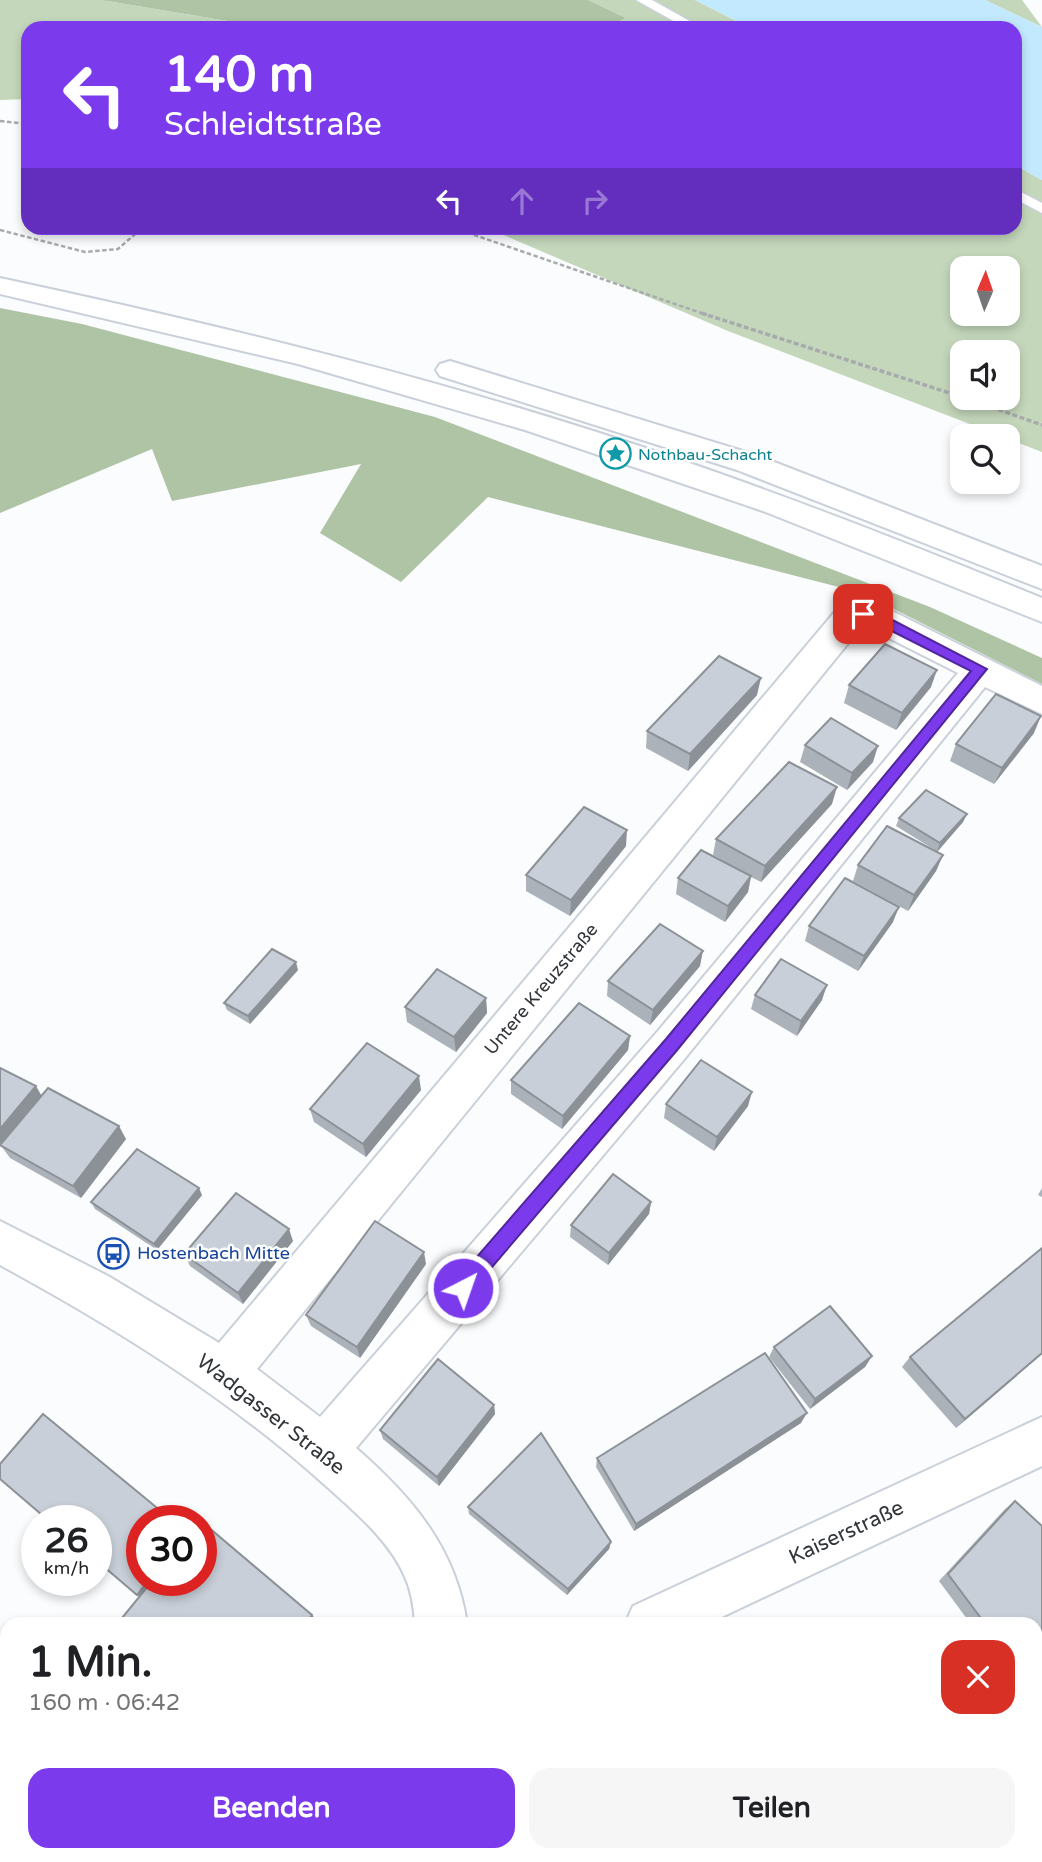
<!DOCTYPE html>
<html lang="de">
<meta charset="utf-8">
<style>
:root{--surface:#fff;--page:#f6f6f6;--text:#202124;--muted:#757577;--accent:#7c3aed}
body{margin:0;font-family:"Varela Round",sans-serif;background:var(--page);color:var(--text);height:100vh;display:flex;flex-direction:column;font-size:26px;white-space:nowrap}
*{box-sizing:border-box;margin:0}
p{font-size:23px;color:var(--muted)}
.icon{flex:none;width:38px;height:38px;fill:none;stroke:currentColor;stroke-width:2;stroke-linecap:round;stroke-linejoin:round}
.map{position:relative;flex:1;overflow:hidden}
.details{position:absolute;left:0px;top:1617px;width:1043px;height:245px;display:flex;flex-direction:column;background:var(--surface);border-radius:21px 21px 0 0;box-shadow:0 4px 10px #0003}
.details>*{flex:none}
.top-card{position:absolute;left:21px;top:21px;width:1001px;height:214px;border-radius:21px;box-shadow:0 4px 10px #0003;background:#7c3aed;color:#fff;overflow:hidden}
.needle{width:46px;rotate:2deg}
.tools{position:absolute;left:950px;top:256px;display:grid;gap:14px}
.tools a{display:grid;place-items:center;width:70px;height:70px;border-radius:14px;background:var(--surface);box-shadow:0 4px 10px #0003;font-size:35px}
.speed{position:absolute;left:21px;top:1505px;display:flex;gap:14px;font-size:35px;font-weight:700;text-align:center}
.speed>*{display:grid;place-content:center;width:91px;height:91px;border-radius:50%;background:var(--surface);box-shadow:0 4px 10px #0003;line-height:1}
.speed small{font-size:18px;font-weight:400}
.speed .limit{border:10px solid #d22;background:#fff;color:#111}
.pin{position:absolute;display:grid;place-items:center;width:60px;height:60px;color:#fff;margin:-30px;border-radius:14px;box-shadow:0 4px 10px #0006}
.me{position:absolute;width:77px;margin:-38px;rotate:41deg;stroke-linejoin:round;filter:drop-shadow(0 0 5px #0008)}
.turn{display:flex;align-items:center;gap:24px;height:147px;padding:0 28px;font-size:32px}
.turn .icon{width:91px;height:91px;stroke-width:2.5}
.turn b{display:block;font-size:49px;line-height:60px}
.lanes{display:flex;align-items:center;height:66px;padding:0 28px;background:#0003;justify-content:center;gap:35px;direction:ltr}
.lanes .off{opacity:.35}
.round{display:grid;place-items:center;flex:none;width:74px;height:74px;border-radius:21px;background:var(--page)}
.head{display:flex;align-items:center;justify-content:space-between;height:119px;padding:0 28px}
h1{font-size:42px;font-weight:700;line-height:52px}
.action{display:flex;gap:14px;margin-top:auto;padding:14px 28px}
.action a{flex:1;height:80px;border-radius:21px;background:var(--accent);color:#fff;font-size:28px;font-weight:700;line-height:80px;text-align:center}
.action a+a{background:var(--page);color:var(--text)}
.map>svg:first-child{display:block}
.green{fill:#c4d7bb;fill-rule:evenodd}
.forest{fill:#aec4a4}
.water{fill:#c2e9fe}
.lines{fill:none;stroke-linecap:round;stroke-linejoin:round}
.lane-casing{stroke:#c9d0d9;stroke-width:3}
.street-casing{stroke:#c9d0d9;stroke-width:4}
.highway-casing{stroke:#c9d0d9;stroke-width:4}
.path-far1{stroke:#a8abad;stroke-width:2.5;stroke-dasharray:4.5 2.5;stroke-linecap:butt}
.path{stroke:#a8abad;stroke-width:3.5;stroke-dasharray:5 2.5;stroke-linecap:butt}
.lane{fill:#fff;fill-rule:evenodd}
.street{fill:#fff;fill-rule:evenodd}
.highway{fill:#fff;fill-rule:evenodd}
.wall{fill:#acb2ba}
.shaded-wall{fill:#8c9197}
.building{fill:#c8cfd8;stroke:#8c9197;stroke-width:2}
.route{fill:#7c3aed;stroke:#51269a;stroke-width:2}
.labels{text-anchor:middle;stroke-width:5;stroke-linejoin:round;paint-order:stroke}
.far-culture-label{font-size:16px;fill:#0d838f;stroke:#fff;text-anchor:start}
.street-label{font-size:18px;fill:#323539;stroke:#fff}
.transit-label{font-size:18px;fill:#164399;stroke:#fff;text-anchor:start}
.near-street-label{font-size:21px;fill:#323539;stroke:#fff}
</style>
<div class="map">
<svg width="1042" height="1862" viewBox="0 0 1042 1862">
<rect width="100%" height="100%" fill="#fafcfd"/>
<!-- green -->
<g class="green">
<polygon points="0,0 101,0 270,28 28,28 28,99 0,100"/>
<polygon points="588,0 695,0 750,28 607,28 626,18"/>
<polygon points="985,0 1022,0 1042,27"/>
<path d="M1015 165 1042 180V452L1008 439V436H1001L728 331 487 228H653L670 232 664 228H1015ZM962 268H1008V313H962ZM962 352H1008V397H962Z"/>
</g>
<!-- forest -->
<g class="forest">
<polygon points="101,0 588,0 626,18 607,28 270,28"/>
<polygon points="0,308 82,324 435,417 930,607 1042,658 1042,684 862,593 488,497 401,582 320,533 361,464 172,501 152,449 0,513"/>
</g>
<!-- water -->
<polygon class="water" points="695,0 985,0 1042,27 1042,180 1015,165 1015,28 750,28"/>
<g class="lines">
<defs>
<g id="lane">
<polygon points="636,0 652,0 702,28 686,28"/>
<polygon points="1015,189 1042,203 1042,213 1015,199"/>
</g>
<g id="street">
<path d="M863 603 888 609 1042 686V714L985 687 686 1057 356 1448C412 1497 456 1548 467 1624H415C414 1609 412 1592 405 1577 390 1541 354 1511 325 1485 227 1397 116 1328 0 1265V1221L108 1276 219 1343 838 608ZM863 625 958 673 658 1031 320 1417 257 1369Z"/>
<polygon points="1042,1417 1042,1466 707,1624 625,1624 633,1606"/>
<polygon points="295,1855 353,1855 350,1862 292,1862"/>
</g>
<g id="highway">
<path d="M0 278C229 327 457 383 678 459 801 501 922 549 1042 598V622L763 511 525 430 298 364 0 294Z"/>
<polygon points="450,361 759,456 1042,566 1042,589 737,470 440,376 436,370 440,364"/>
</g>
</defs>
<!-- lane casing -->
<use href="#lane" class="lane-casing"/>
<!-- street casing -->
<use href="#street" class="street-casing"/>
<!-- highway casing -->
<use href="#highway" class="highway-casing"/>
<!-- path-far1 -->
<g class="path-far1">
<polyline points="0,121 28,124"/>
<polyline points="454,228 707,315"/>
<polyline points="0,230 85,252 118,249 142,228"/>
</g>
<!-- path -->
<g class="path">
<polyline points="701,313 962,397"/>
<polyline points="963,397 1042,425"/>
</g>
<!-- lane -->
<use href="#lane" class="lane"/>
<!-- street -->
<use href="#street" class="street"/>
<!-- highway -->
<use href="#highway" class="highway"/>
</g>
<!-- wall -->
<g class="wall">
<polygon points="849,685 931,687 896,730 844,703"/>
<polygon points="757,695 688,771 646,748 647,731"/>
<polygon points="1034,733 994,784 950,761 956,744"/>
<polygon points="805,745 873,762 847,790 800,762"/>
<polygon points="832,804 761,882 751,877 748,892 725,922 676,894 678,878 745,873 713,855 716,839"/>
<polygon points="967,814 963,822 937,852 943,855 936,871 908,911 853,881 858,865 933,849 896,826 899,818"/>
<polygon points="626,846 570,916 526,891 526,875"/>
<polygon points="893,922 858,971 805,941 809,926"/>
<polygon points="700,966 650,1025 607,996 608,981"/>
<polygon points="298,970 250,1024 227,1010 224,1003"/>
<polygon points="755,995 822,1000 797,1036 751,1009"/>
<polygon points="486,998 487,1013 456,1052 407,1022 405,1007"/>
<polygon points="630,1036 628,1050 562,1129 511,1094 511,1080"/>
<polygon points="0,1068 41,1095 126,1139 81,1198 10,1158 2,1147 0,1146"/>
<polygon points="421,1090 366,1157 314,1122 310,1109"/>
<polygon points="666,1104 748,1106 714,1151 664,1118"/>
<polygon points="1042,1188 1042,1197 1038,1195"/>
<polygon points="202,1195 157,1250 95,1209 91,1202"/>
<polygon points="651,1202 649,1214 608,1265 570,1237 571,1225"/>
<polygon points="293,1241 243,1304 190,1266 184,1254"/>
<polygon points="426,1264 360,1358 311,1326 306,1315"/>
<polygon points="774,1347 872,1356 865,1367 810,1409 769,1357"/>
<polygon points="1042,1354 956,1428 902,1367 910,1357"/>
<polygon points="494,1405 495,1414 439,1486 383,1439 380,1430"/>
<polygon points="801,1423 634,1531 596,1467 597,1458"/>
<polygon points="1015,1501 1042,1526 1042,1672 1041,1674 1042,1676 1042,1705 1036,1712 1036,1624 969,1624 970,1623 939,1581 1005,1509"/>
<polygon points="468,1507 611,1542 609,1549 567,1595 469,1514"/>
<polygon points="793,1855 990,1855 995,1862 789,1862 794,1857"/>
</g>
<!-- shaded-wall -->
<g class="shaded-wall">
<polygon points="937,670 931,687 896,730 902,713"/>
<polygon points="761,678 757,695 688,771 690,754"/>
<polygon points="1041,716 1034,733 994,784 1002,768"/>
<polygon points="878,746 873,762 847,790 852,773"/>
<polygon points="837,787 832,804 761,882 765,866"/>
<polygon points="967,814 963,822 937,852 940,843"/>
<polygon points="627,830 626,846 570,916 571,900"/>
<polygon points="943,855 936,871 908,911 914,895"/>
<polygon points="751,876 748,892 725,922 728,906"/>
<polygon points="899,907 893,922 858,971 864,956"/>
<polygon points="703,951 700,966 650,1025 653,1010"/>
<polygon points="296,962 298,970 250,1024 248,1016"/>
<polygon points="827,985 822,1000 797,1036 801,1021"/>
<polygon points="486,998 487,1013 456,1052 454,1037"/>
<polygon points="630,1036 628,1050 562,1129 563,1116"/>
<polygon points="419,1076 421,1090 366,1157 363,1144"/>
<polygon points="36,1086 44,1100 3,1146 0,1142 0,1129"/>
<polygon points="752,1092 748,1106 714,1151 717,1137"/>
<polygon points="119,1126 126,1139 81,1198 73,1186"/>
<polygon points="199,1188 202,1195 157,1250 154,1244"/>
<polygon points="651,1202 649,1214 608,1265 609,1253"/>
<polygon points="289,1229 293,1241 243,1304 238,1293"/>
<polygon points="424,1252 426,1264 360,1358 357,1347"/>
<polygon points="1042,1353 1042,1354 956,1428 965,1419"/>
<polygon points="872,1356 865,1367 810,1409 815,1399"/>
<polygon points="494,1405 495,1414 439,1486 437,1477"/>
<polygon points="807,1413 801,1423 634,1531 636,1524"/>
<polygon points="611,1542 609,1549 567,1595 568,1589"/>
<polygon points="148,1580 161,1580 145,1601 137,1595"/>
<polygon points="312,1615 319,1623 318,1624 306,1624"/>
<polygon points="144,1855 157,1855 152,1862 139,1862"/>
</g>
<!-- building -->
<g class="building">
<polygon points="885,644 937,670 902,713 849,685"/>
<polygon points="719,656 761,678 690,754 647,731"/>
<polygon points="996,694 1041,716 1002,768 956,744"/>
<polygon points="831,718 878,746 852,773 805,745"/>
<polygon points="789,762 837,787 765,866 716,839"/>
<polygon points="926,790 967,814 940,843 899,818"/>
<polygon points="584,807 627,830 571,900 526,875"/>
<polygon points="887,826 943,855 914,895 858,865"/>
<polygon points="701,850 751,876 728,906 678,878"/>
<polygon points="845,878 899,907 864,956 809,926"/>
<polygon points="660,924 703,951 653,1010 608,981"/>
<polygon points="272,949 296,962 248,1016 224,1003"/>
<polygon points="781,959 827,985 801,1021 755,995"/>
<polygon points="437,969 486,998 454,1037 405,1007"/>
<polygon points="579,1003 630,1036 563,1116 511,1080"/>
<polygon points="367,1043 419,1076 363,1144 310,1109"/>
<polygon points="701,1060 752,1092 717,1137 666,1104"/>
<polygon points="0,1068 36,1086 0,1129"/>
<polygon points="48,1088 119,1126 73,1186 0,1145"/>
<polygon points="137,1149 199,1188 154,1244 91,1202"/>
<polygon points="613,1174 651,1202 609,1253 571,1225"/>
<polygon points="236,1193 289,1229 238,1293 184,1254"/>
<polygon points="375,1221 424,1252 357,1347 306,1315"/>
<polygon points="1042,1248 1042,1353 965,1419 910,1357"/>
<polygon points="830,1306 872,1356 815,1399 774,1347"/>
<polygon points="765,1353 807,1413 636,1524 597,1458"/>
<polygon points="438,1359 494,1405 437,1477 380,1430"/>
<polygon points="43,1414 173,1521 142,1521 142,1580 148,1580 137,1595 96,1560 96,1521 49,1521 0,1479 0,1464"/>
<polygon points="541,1433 611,1542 568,1589 468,1507"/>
<polygon points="1015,1501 1042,1526 1042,1672 1041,1674 1042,1676 1042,1705 1036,1712 1036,1624 974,1624 980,1617 948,1574"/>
<polygon points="201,1521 312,1615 306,1624 117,1624 153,1580 201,1580"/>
<polygon points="7,1823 7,1840 0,1833"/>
<polygon points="3,1835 7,1840 7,1855 22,1855 29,1862 0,1862 0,1839"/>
<polygon points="22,1855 144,1855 139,1862 29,1862"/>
<polygon points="481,1855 655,1855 648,1862 474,1862"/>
<polygon points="805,1855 990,1855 995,1862 799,1862"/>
</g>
<!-- route -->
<polygon class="route" points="863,609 881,614 987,669 678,1049 469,1294 463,1297 456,1294 453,1288 456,1281 666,1039 971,671 872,621 858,617 856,614"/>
<!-- icons -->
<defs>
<symbol id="sight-ring" viewBox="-11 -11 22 22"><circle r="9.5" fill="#fff" stroke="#0f9aa8" stroke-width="1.5"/><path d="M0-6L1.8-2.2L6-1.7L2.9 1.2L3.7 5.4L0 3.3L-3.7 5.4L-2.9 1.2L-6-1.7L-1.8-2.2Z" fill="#0f9aa8"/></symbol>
<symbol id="bus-ring" viewBox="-11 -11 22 22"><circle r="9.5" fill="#fff" stroke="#1a4fb4" stroke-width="1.5"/><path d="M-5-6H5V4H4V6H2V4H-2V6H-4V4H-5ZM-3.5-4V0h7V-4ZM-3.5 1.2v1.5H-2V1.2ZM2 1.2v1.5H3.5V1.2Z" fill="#1a4fb4"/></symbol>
</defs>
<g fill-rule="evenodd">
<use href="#sight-ring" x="598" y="436" width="35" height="35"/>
<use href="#bus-ring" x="96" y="1236" width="35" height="35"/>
</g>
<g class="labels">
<!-- far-culture labels -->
<g class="far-culture-label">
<text x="638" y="460">Nothbau-Schacht</text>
</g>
<!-- street labels -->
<g class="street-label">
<text transform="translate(541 989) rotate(-50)" y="6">Untere Kreuzstraße</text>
</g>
<!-- transit labels -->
<g class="transit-label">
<text x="137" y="1259">Hostenbach Mitte</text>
</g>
<!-- near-street labels -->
<g class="near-street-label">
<text transform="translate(271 1414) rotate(38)" y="7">Wadgasser Straße</text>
<text transform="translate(846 1532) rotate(-25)" y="7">Kaiserstraße</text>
</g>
</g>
</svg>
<div class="tools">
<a><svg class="needle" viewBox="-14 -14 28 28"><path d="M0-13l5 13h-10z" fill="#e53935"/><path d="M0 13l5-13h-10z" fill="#757577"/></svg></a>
<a><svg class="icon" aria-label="sound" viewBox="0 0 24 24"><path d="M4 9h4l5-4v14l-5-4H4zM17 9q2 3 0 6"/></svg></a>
<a><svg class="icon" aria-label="search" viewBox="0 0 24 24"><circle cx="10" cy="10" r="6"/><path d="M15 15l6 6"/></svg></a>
</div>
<div class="speed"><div>26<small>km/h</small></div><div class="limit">30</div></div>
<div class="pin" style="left:863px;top:614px;background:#d93025"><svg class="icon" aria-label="arrive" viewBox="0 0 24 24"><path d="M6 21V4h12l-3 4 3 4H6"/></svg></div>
<svg class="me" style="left:463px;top:1288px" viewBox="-20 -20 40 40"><circle r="17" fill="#7c3aed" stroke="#fff" stroke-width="3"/><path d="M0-11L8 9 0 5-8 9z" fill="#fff"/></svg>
<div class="top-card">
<div class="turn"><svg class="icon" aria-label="left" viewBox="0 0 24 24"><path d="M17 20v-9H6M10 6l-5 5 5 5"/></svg><div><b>140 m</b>Schleidtstraße</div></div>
<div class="lanes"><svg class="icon" aria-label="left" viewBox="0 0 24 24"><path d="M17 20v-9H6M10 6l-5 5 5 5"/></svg><svg class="icon off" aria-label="ahead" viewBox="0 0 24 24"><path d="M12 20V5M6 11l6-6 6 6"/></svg><svg class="icon off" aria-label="right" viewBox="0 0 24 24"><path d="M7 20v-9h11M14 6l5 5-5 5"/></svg></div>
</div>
<section class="details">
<div class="head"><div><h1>1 Min.</h1><p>160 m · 06:42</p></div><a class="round" style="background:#d93025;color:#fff"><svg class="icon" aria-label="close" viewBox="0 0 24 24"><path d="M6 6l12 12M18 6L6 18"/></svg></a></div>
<div class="action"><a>Beenden</a><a>Teilen</a></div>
</section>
</div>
